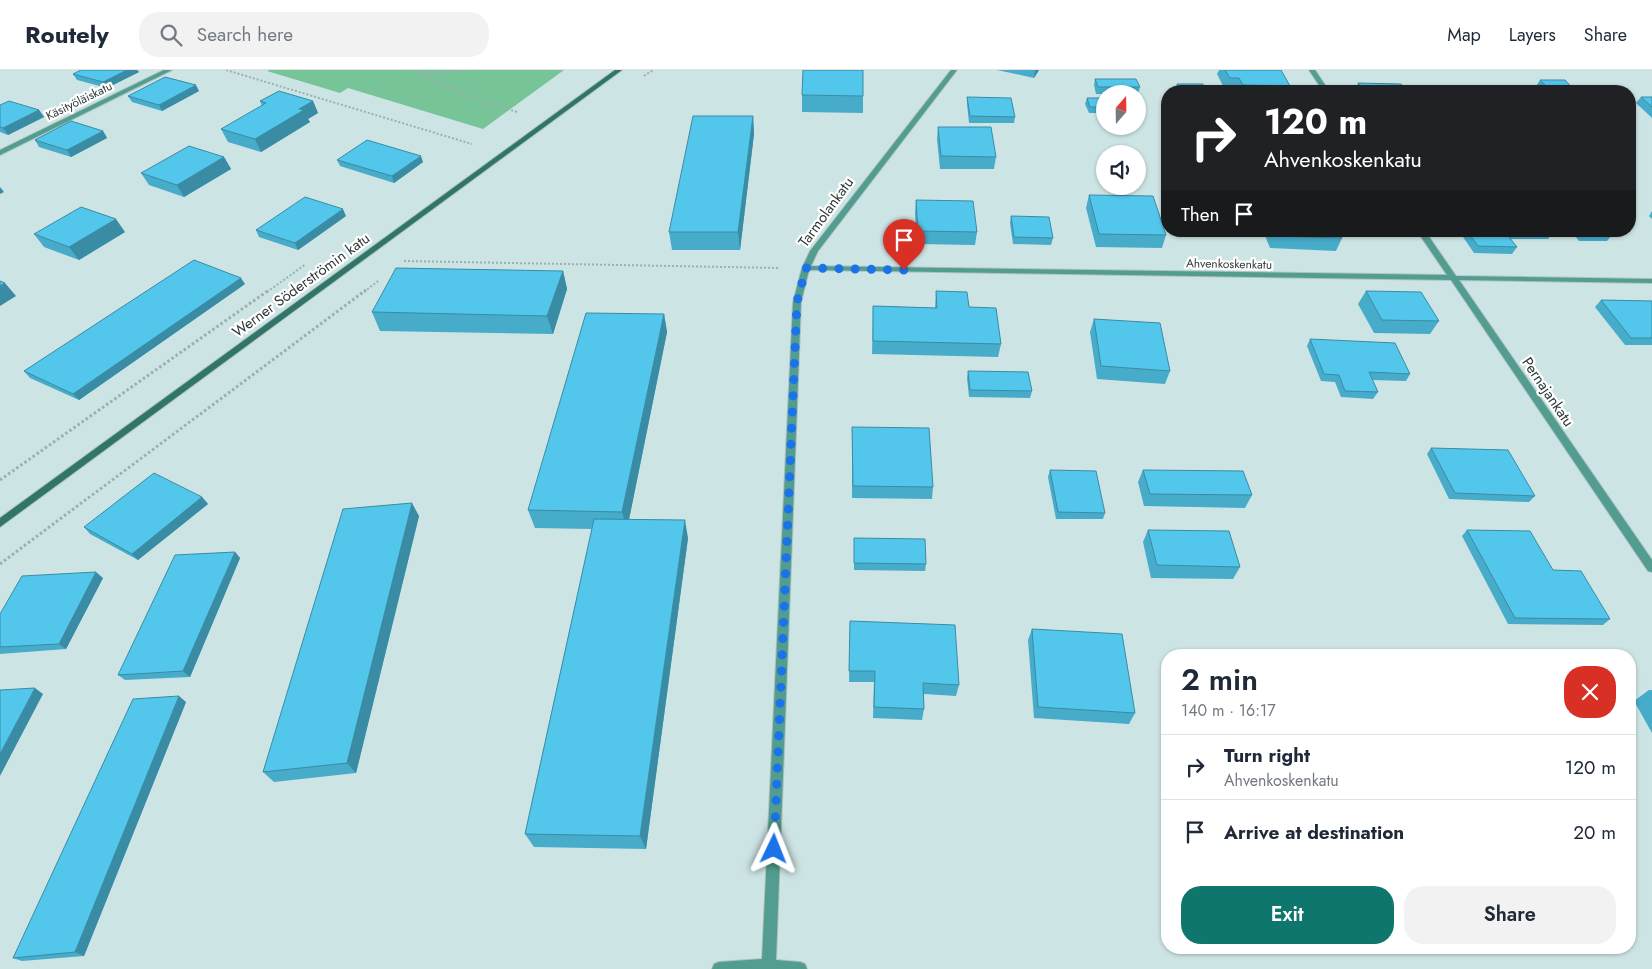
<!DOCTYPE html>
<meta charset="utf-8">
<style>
:root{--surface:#fff;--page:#f2f2f3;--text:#1f2937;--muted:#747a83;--line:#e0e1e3;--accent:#0f766e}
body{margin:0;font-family:Jost,sans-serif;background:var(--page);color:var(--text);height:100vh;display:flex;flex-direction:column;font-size:19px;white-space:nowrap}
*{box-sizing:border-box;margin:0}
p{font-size:16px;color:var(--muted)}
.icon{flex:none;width:28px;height:28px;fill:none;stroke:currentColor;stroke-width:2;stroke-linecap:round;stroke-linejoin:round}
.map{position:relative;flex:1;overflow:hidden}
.side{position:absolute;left:1161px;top:579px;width:475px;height:305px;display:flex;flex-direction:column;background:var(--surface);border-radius:20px;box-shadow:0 1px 4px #0004}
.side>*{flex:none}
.banner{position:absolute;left:1161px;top:15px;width:475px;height:152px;border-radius:20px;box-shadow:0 1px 4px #0004;background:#202124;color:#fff;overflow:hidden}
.needle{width:32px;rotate:20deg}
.fabs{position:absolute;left:1096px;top:15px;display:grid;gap:10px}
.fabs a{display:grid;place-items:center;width:50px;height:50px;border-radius:50%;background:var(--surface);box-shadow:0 1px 4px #0004;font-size:25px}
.pin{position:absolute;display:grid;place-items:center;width:42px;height:42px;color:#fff;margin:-51px -21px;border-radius:50% 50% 50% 0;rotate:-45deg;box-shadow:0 0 5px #0007}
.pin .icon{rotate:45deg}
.me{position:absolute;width:55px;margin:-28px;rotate:2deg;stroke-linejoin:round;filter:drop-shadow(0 0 4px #0008)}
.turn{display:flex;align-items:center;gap:18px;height:105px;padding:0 20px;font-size:22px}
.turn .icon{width:65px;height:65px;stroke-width:2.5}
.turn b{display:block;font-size:35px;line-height:42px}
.then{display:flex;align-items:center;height:48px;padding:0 20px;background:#0003;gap:10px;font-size:19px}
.round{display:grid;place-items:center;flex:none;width:52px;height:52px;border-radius:20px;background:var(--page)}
.head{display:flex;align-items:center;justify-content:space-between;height:85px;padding:0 20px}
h1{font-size:30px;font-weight:600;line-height:38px}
.action{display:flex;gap:10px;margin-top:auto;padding:10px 20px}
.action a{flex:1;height:58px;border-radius:20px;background:var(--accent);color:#fff;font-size:20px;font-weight:600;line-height:58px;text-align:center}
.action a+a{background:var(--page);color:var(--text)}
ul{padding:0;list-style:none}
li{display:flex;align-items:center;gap:15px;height:65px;padding:0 20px;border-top:1px solid var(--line)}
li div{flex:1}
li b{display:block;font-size:19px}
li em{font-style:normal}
header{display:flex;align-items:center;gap:30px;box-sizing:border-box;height:70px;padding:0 25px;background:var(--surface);border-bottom:1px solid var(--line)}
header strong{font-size:24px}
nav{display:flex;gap:28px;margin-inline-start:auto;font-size:18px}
.search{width:350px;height:45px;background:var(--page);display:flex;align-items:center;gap:12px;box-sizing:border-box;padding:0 18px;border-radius:20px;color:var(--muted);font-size:19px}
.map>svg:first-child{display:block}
.green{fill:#77c499}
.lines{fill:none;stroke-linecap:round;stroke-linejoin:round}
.street-casing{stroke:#aec2c3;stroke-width:2}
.secondary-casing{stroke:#aec2c3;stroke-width:2}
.path-far1{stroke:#9cafaf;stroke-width:2;stroke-dasharray:2 2;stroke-linecap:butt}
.path{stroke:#9cafaf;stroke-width:3;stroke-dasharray:2.5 2.5;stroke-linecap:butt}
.street{fill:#529d8f;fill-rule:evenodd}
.secondary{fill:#317568;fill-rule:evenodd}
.wall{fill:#47abca}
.shaded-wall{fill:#3a8ba4}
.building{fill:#53c7eb;stroke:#3a8ba4}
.route{stroke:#1a73e8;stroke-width:9;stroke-dasharray:0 16.2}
.labels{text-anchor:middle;stroke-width:4.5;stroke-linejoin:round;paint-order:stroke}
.far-street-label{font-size:12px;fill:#303939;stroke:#fff}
.street-label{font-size:15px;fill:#303939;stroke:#fff}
</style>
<header>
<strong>Routely</strong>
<div class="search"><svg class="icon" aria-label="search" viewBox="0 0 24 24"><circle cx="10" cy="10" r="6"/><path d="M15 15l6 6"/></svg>Search here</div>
<nav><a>Map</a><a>Layers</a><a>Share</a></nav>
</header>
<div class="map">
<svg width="1652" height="899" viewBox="0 0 1652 899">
<rect width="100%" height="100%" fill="#cde4e5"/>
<!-- green -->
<polygon class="green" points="269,0 564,0 483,59 348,18 340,23 267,1"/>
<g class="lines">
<defs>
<g id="street">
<polygon points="164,0 172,0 0,85 0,80"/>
<polygon points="951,0 957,0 818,181 811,196 1447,205 1417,161 1425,161 1456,206 1652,209 1652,213 1459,210 1652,490 1652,502 1648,501 1451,210 809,200 801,232 776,890 800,892 805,894 807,899 712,899 714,894 719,892 762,889 793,232 802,198 810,181"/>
<polygon points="1309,0 1315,0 1329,21 1323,21"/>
</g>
<polygon id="secondary" points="615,0 622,0 0,457 0,448"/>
</defs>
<!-- street casing -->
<use href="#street" class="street-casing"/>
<!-- secondary casing -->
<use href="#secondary" class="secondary-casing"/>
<!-- path-far1 -->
<g class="path-far1">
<polyline points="226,0 472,74"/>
<polyline points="411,0 471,27 517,42"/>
<polyline points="421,4 470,0"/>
<polyline points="644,6 653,0"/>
<polyline points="404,191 779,198"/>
<polyline points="267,222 306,194"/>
<polyline points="364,222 378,211"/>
</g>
<!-- path -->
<g class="path">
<polyline points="0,410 269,220"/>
<polyline points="0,494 366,220"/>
</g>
<!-- street -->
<use href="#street" class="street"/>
<!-- secondary -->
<use href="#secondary" class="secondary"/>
</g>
<!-- wall -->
<g class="wall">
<polygon points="81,0 137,0 139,2 107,18 77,10 73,4"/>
<polygon points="997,0 1039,0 1034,8"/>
<polygon points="1219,0 1281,0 1290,16 1288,21 1236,21 1235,20 1225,20 1217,4"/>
<polygon points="1095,9 1140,17 1138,24 1096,24 1094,15"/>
<polygon points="1540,10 1575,21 1533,21"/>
<polygon points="1358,13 1404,17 1418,21 1356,21 1355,20"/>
<polygon points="1177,14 1205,21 1175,21 1175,20"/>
<polygon points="1500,17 1527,21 1498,21"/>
<polygon points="199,21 162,41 132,32 128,26"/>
<polygon points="802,25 863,26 863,43 802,42"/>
<polygon points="967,27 1015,47 1014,53 969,53 967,34"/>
<polygon points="1641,27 1652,27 1652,48 1636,33"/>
<polygon points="1087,28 1105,28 1105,43 1089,43 1085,34"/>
<polygon points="260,31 313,31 318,43 308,49 310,52 261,82 228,72 221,59 262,36"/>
<polygon points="0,35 39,40 44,47 8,65 0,62"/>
<polygon points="753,46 754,64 740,180 672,180 669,162"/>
<polygon points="938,57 996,87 994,99 940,99 937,69"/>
<polygon points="103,61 107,68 71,87 39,77 35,70"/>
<polygon points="224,87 231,99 184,127 149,115 141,103"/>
<polygon points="337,90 423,92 394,113 340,96"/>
<polygon points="1089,125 1166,165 1162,178 1096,177 1086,138"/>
<polygon points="916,130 977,162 975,175 917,174 915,143"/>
<polygon points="1652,141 1652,149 1649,146"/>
<polygon points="346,146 298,180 259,167 256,160"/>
<polygon points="1011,146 1053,168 1051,175 1013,174 1010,153"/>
<polygon points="1263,161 1339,161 1342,168 1336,181 1270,178"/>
<polygon points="1459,161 1552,161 1553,163 1548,169 1510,169 1517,177 1512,184 1474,183"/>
<polygon points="1571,161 1610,161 1613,164 1607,171 1579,171"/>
<polygon points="125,162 79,190 44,177 34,164"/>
<polygon points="563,201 567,219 553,264 380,261 372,242"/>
<polygon points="245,214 79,330 30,308 24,301"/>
<polygon points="936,221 969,237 1001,274 998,287 872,284 873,236 935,238"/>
<polygon points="1366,221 1439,251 1430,264 1374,263 1358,234"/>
<polygon points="1601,230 1652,231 1652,275 1625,275 1595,237"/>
<polygon points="664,244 667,262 629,450 688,468 646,779 534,777 525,764 592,459 535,458 528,440"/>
<polygon points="1094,249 1170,301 1165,314 1097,309 1090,262"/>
<polygon points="1310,269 1410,304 1406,311 1372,310 1378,322 1373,329 1341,327 1335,312 1321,311 1307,276"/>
<polygon points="968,301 1032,321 1030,328 969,327 967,308"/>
<polygon points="852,357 933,417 932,429 852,428"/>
<polygon points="1431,378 1535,426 1529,432 1449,429 1427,384"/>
<polygon points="1050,400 1105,443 1103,449 1056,449 1048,407"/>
<polygon points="1143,400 1252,425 1245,438 1144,436 1138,412"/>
<polygon points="202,427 208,434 138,490 90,464 84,457"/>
<polygon points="419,446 356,703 274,712 263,702"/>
<polygon points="1148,460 1240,497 1233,509 1151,508 1143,472"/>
<polygon points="1467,460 1553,500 1610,549 1603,555 1508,554 1462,466"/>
<polygon points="854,468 926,494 925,501 854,500"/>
<polygon points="235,482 240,488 190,607 125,610 118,605"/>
<polygon points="103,508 66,579 0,584 0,544"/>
<polygon points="850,551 959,615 956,626 924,624 924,639 922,650 873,648 874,612 849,612"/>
<polygon points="1032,559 1135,643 1129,654 1034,648 1028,570"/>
<polygon points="1649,620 1652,620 1652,663 1634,631"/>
<polygon points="186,632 84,886 22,891 13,888"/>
</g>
<!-- shaded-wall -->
<g class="shaded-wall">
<polygon points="127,0 137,0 139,2 107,18 103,12"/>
<polygon points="1035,0 1039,0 1034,8"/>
<polygon points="196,15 199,21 162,41 159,35"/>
<polygon points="313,31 318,43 308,49 310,52 261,82 255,69 299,39"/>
<polygon points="39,40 44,47 8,65 3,58"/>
<polygon points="753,46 754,64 740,180 738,162"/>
<polygon points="103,61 107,68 71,87 67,80"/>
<polygon points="421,86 423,92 394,113 392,106"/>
<polygon points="224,87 231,99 184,127 177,115"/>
<polygon points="0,117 4,122 0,124"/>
<polygon points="343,139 346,146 298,180 295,173"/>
<polygon points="116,149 125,162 79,190 69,177"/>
<polygon points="563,201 567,219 553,264 547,246"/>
<polygon points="241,208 245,214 79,330 73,324"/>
<polygon points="5,213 16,226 0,236 0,216"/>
<polygon points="664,244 667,262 627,459 622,442"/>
<polygon points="202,427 208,434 138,490 132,484"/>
<polygon points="412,433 419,446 356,703 347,693"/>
<polygon points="685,450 688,468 646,779 640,766"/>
<polygon points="235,482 240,488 190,607 183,601"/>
<polygon points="96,502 103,508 66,579 59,574"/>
<polygon points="35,618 43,624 0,706 0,684"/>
<polygon points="179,626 186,632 84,886 75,882"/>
</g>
<!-- building -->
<g class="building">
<polygon points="81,0 127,0 103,12 73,4"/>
<polygon points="803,0 863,0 863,26 802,25"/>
<polygon points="1225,0 1281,0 1290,16 1243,15 1239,8 1230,8"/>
<polygon points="165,7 196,15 159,35 128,26"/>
<polygon points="1095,9 1136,9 1140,17 1098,17"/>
<polygon points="1540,10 1565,10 1575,21 1551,21"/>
<polygon points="1358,13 1401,14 1404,17 1414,17 1418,21 1364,21"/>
<polygon points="1177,14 1203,14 1205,21 1180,21"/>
<polygon points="1500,17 1524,18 1527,21 1504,21"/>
<polygon points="279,21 313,31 299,39 304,40 255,69 221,59 266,33 260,31"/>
<polygon points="967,27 1011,28 1015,47 970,46"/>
<polygon points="1641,27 1652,27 1652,37"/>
<polygon points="1087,28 1105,28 1105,37 1090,37"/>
<polygon points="9,31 39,40 3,58 0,57 0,35"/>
<polygon points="693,46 753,46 738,162 669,162"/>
<polygon points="71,51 103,61 67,80 35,70"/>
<polygon points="938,57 991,57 996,87 941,86"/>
<polygon points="367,70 421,86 392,106 337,90"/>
<polygon points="189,76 224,87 177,115 141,103"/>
<polygon points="1089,125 1153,126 1166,165 1099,164"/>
<polygon points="305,127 343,139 295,173 256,160"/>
<polygon points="916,130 973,131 977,162 918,161"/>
<polygon points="81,137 116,149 69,177 34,164"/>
<polygon points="1011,146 1049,147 1053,168 1014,167"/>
<polygon points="1274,161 1339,161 1342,168 1276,166"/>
<polygon points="1467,161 1552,161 1553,163 1505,162 1517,177 1478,176"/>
<polygon points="1581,161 1610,161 1613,164 1584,164"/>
<polygon points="194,190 241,208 73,324 24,301"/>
<polygon points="396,198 563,201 547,246 372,242"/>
<polygon points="0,211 5,213 0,216"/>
<polygon points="936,221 967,222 969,237 996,238 1001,274 873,271 873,236 937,238"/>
<polygon points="1366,221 1421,222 1439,251 1382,250"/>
<polygon points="1601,230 1652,231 1652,268 1631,268"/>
<polygon points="586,243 664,244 622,442 528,440"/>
<polygon points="1094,249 1160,253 1170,301 1101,296"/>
<polygon points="1310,269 1395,273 1410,304 1369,302 1378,322 1345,321 1339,305 1324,304"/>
<polygon points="968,301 1028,302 1032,321 970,320"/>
<polygon points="852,357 929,358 933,417 853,416"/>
<polygon points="1431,378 1508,380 1535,426 1455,423"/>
<polygon points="1050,400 1096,401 1105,443 1058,442"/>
<polygon points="1143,400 1243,401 1252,425 1150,424"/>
<polygon points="154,403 202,427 132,484 84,457"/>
<polygon points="412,433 347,693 263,702 343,439"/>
<polygon points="594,449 685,450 640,766 525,764"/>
<polygon points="1148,460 1229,461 1240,497 1157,495"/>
<polygon points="1467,460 1530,461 1553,500 1581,501 1610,549 1515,548"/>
<polygon points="854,468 925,469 926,494 854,493"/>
<polygon points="235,482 183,601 118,605 175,485"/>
<polygon points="96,502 59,574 0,577 0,544 22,506"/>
<polygon points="850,551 955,555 959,615 923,613 924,639 874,637 875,601 849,601"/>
<polygon points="1032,559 1122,564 1135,643 1038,637"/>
<polygon points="35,618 0,684 0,620"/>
<polygon points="179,626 75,882 13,888 133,629"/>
</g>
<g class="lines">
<!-- route -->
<polyline class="route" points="774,779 797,232 806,198 904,200"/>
</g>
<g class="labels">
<!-- far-street labels -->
<g class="far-street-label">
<text transform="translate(79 31) rotate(-26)" y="4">Käsityöläiskatu</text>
<text transform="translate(1229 194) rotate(1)" y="4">Ahvenkoskenkatu</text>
</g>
<!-- street labels -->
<g class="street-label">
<text transform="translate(826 142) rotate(-54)" y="5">Tarmolankatu</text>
<text transform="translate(301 215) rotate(-36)" y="5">Werner Söderströmin katu</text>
<text transform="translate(1548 322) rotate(56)" y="5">Pernajankatu</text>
</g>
</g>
</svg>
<div class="fabs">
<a><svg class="needle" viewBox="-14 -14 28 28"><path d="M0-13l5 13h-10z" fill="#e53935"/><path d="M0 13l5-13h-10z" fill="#747a83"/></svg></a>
<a><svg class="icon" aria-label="sound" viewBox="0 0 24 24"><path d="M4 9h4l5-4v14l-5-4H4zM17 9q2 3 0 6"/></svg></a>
</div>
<div class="pin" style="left:904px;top:200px;background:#d93025"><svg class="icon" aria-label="arrive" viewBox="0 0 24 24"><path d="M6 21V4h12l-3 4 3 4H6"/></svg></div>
<svg class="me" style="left:774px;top:779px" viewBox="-20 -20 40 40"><path d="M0-17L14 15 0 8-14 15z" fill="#1a73e8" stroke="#fff" stroke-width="4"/></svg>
<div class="banner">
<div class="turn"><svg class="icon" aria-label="right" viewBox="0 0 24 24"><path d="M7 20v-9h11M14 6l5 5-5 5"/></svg><div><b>120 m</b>Ahvenkoskenkatu</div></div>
<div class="then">Then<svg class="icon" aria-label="arrive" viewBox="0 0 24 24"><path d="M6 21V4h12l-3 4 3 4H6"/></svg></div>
</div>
<section class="side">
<div class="head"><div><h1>2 min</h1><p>140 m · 16:17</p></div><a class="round" style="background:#d93025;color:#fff"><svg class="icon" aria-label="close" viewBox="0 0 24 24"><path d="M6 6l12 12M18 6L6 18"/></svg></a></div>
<ul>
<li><svg class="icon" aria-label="right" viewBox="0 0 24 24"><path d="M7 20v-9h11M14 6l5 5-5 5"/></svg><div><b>Turn right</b><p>Ahvenkoskenkatu</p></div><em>120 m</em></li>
<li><svg class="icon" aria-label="arrive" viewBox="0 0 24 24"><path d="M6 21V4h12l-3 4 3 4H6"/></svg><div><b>Arrive at destination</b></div><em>20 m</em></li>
</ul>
<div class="action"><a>Exit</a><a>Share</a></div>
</section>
</div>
